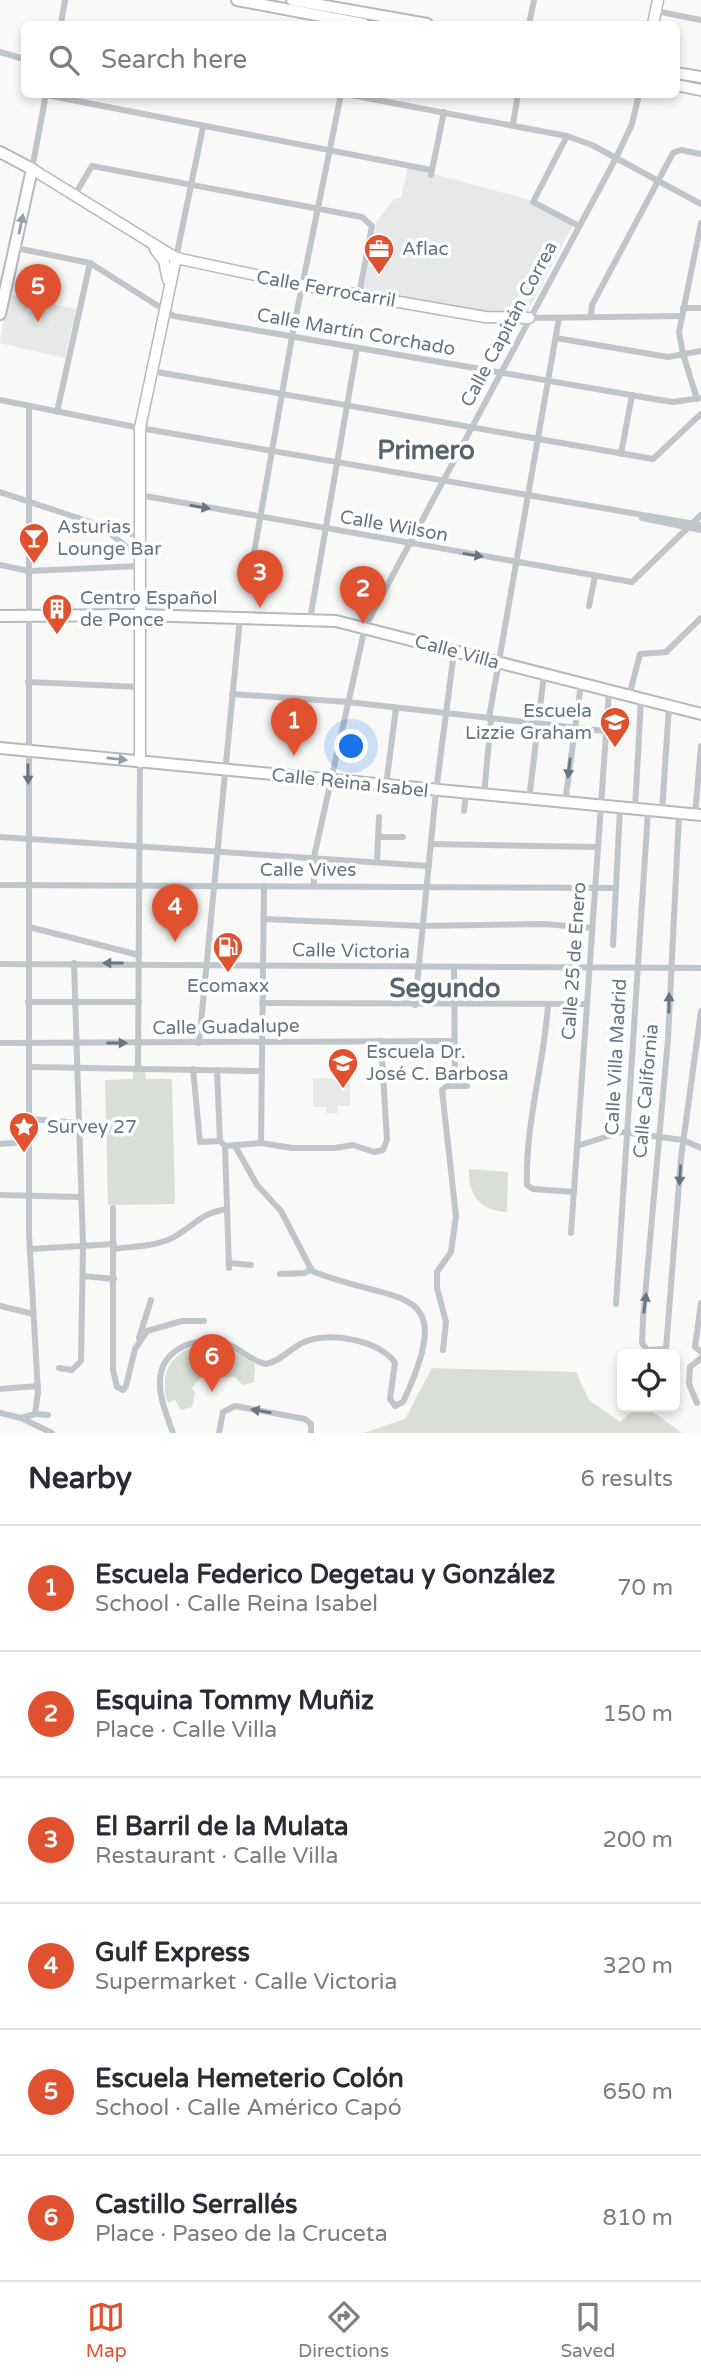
<!DOCTYPE html>
<html lang="en">
<head>
<meta charset="utf-8">
<style>
	body { margin:0; font-family:"Varela Round",sans-serif; background:#f7f7f7; color:#2b2b33 }
	.controls { position:absolute; right:21px; bottom:21px; display:grid; overflow:hidden; border-radius:10px; box-shadow:0 4px 10px #0003 }
	.controls button { width:63px; height:63px; display:grid; place-items:center; padding:0; border:0; border-bottom:2px solid #e1e1e2; background:#fff; color:#2b2b33; font:35px sans-serif }
	.you { position:absolute; left:352px; top:747px; width:24px; height:24px; margin:-18px; border:5px solid #fff; border-radius:50%; background:#1a73e8; box-shadow:0 0 0 10px #1a73e833 }
	.badge { display:grid; place-items:center; width:46px; height:46px; border-radius:50%; background:#e0512f; color:#fff; font-size:23px; font-weight:700 }
	.pin { position:absolute; translate:-50% -58px; filter:drop-shadow(0 2px 4px #0008) }
	.pin::after { content:''; position:absolute; top:37px; width:24px; height:21px; background:inherit; clip-path:polygon(0 0,100% 0,50% 100%) }
	.list { margin:0; padding:0; list-style:none }
	h2 { display:flex; justify-content:space-between; align-items:center; height:91px; margin:0; padding:0 28px; font-size:30px }
	h2 small { font-size:23px; font-weight:400; color:#7c7c81 }
	.list li { display:grid; grid-template-columns:46px 1fr auto; gap:21px; align-items:center; box-sizing:border-box; height:126px; padding:0 28px; border-top:2px solid #e1e1e2 }
	.list b { display:block; font-size:26px; white-space:nowrap }
	.list p { margin:0; font-size:23px; white-space:nowrap; color:#7c7c81 }
	.list em { font-size:23px; font-style:normal; color:#7c7c81 }
	.icon { flex:none; width:38px; height:38px; fill:none; stroke:currentColor; stroke-width:2; stroke-linecap:round; stroke-linejoin:round }
	.map { position:relative; flex:none; width:701px; height:1433px; overflow:hidden }
	.search { position:absolute; background:#fff; box-shadow:0 4px 10px #0003; left:21px; right:21px; top:21px; height:77px; display:flex; align-items:center; gap:18px; box-sizing:border-box; padding:0 24px; border-radius:10px; color:#7c7c81; font-size:26px }
	.sheet { height:847px; background:#fff }
	nav { display:flex; justify-content:space-around; align-items:center; box-sizing:border-box; height:98px; border-top:2px solid #e1e1e2; background:#fff; font-size:19px; color:#7c7c81 }
	nav a { display:grid; justify-items:center; gap:4px }
	nav .on { color:#e0512f }
	.map>svg:first-child { display:block }
</style>
</head>
<body>
<div class="map">
<svg width="701" height="1433" viewBox="0 0 701 1433">
	<rect width="100%" height="100%" fill="#f9f9f7"/>
	<!-- built -->
	<g fill="#e7e8e8">
		<polygon points="408,167 527,199 573,225 527,313 490,313 363,292 377,220 395,198 401,198"/>
		<polygon points="8,294 76,309 65,358 0,343"/>
		<polygon points="313,1078 350,1078 350,1106 338,1106 337,1113 327,1113 326,1107 313,1107"/>
	</g>
	<!-- green -->
	<g fill="#d9ded6">
		<polygon points="133,1070 145,1070 146,1079 172,1079 175,1204 108,1205 105,1080 133,1079"/>
		<path d="M469 1169 508 1172 507 1212C481 1211 468 1196 469 1169Z"/>
		<path d="M198 1345 228 1348 255 1364 254 1382 243 1385 234 1377 226 1378 221 1373 216 1377 212 1371 203 1375 192 1388 195 1393 192 1407 181 1410 175 1400 168 1403C159 1374 169 1355 198 1345Z"/>
		<polygon points="432,1368 576,1372 589,1400 620,1422 637,1407 646,1407 682,1433 364,1433 405,1419"/>
	</g>
	<g fill="none" stroke-linecap="round" stroke-linejoin="round">
		<!-- secondary casing -->
		<g stroke="#b3b9bd" stroke-width="13">
			<g id="secondary">
				<polyline points="653,24 658,0"/>
				<polyline points="32,169 176,258 302,285 485,317 529,318"/>
				<polyline points="155,249 164,261 168,280"/>
				<polyline points="140,762 140,428 176,258"/>
			</g>
		</g>
		<!-- primary casing -->
		<g stroke="#b4b9bd" stroke-width="14">
			<g id="primary">
				<polyline points="237,0 364,24"/>
				<polyline points="292,0 427,24"/>
				<polyline points="676,73 701,77"/>
				<polyline points="676,85 701,90"/>
				<polyline points="0,152 32,169 0,314"/>
				<polyline points="0,616 140,615 336,621 701,714"/>
				<polyline points="0,748 701,815"/>
			</g>
		</g>
		<!-- street -->
		<g stroke="#c0c5c9" stroke-width="6">
			<polyline points="656,11 701,20"/>
			<polyline points="61,24 65,0"/>
			<polyline points="529,24 534,0"/>
			<polyline points="0,52 24,59"/>
			<polyline points="345,94 567,136 592,145 701,204"/>
			<polyline points="46,95 431,170"/>
			<polyline points="513,124 518,94"/>
			<polyline points="567,136 533,202 577,225"/>
			<polyline points="32,169 46,94"/>
			<polyline points="431,175 444,112"/>
			<polyline points="74,196 92,166 362,217 372,226 359,295"/>
			<polyline points="16,248 90,263 174,316 654,399 673,402 701,398"/>
			<polyline points="176,258 203,127"/>
			<polyline points="683,308 701,308"/>
			<polyline points="591,316 592,305 673,153 681,150 701,154"/>
			<polyline points="529,318 681,316"/>
			<polyline points="292,336 341,94"/>
			<polyline points="556,338 668,357 701,351"/>
			<polyline points="151,371 653,459 701,414"/>
			<polyline points="697,399 683,354 679,332 701,223"/>
			<polyline points="0,400 140,428 701,525"/>
			<polyline points="57,412 90,263"/>
			<polyline points="621,454 632,395"/>
			<polyline points="0,492 99,525 140,557"/>
			<polyline points="139,495 632,582 701,515"/>
			<polyline points="642,518 701,530"/>
			<polyline points="105,526 140,536"/>
			<polyline points="254,553 292,337"/>
			<polyline points="0,565 29,571 140,566"/>
			<polyline points="589,606 595,576"/>
			<polyline points="310,619 357,348"/>
			<polyline points="28,682 140,687"/>
			<polyline points="232,694 348,702 605,731"/>
			<polyline points="629,696 640,654 666,652 701,618"/>
			<polyline points="489,718 559,318"/>
			<polyline points="386,786 396,708"/>
			<polyline points="484,795 491,719"/>
			<polyline points="529,800 544,674"/>
			<polyline points="565,803 581,684"/>
			<polyline points="635,810 641,699"/>
			<polyline points="464,811 466,794"/>
			<polyline points="662,812 669,706"/>
			<polyline points="679,814 668,1039 643,1319 642,1343 647,1350 666,1349 681,1158 701,1011"/>
			<polyline points="695,815 701,746"/>
			<polyline points="0,837 429,866"/>
			<polyline points="379,837 403,837"/>
			<polyline points="432,844 597,847"/>
			<polyline points="377,862 379,817"/>
			<polyline points="0,885 615,888"/>
			<polyline points="314,886 314,857 365,627 616,158 632,124 639,94"/>
			<polyline points="264,919 422,926 545,924 591,928"/>
			<polyline points="29,927 139,955"/>
			<polyline points="613,945 620,809"/>
			<polyline points="0,964 701,968"/>
			<polyline points="454,967 455,1086"/>
			<polyline points="28,1002 139,1002"/>
			<polyline points="262,1003 586,1004"/>
			<polyline points="415,1005 436,791 454,652"/>
			<path d="M548 1005C544 1065 525 1124 527 1185L533 1189 574 1192"/>
			<polyline points="0,1043 452,1041"/>
			<polyline points="199,1043 240,618"/>
			<polyline points="30,1067 261,1071"/>
			<polyline points="138,1067 140,762"/>
			<polyline points="193,1069 200,1142 220,1141"/>
			<polyline points="217,1070 220,1141 225,1146 229,1268"/>
			<polyline points="30,1119 80,1123"/>
			<polyline points="261,1143 264,886"/>
			<polyline points="0,1144 29,1142"/>
			<polyline points="225,1146 261,1143 292,1148 335,1148 353,1145 374,1152 383,1150 387,1140 381,1041"/>
			<polyline points="577,1146 621,1132 683,1140 701,1148"/>
			<polyline points="0,1195 81,1197"/>
			<polyline points="113,1208 113,1370 117,1387 123,1390 126,1386 135,1349 147,1331 182,1321 204,1321"/>
			<polyline points="571,1233 609,691"/>
			<polyline points="31,1249 114,1244"/>
			<path d="M114 1249C133 1246 156 1247 174 1237 196 1225 198 1214 227 1209"/>
			<polyline points="230,1263 251,1265"/>
			<polyline points="280,1274 305,1273 311,1269"/>
			<polyline points="83,1276 114,1279"/>
			<polyline points="701,1303 695,1347 701,1352"/>
			<polyline points="616,1304 648,811"/>
			<polyline points="0,1306 33,1314"/>
			<polyline points="139,1338 151,1300"/>
			<polyline points="443,1350 446,1322 437,1288 437,1272 451,1252 456,1216 442,1090 447,1086 467,1086"/>
			<polyline points="59,1368 72,1370 81,1361 83,1246 74,963"/>
			<polyline points="0,1389 38,1386"/>
			<polyline points="697,1403 689,1384 690,1367 701,1358"/>
			<polyline points="0,1413 21,1418 52,1433"/>
			<polyline points="35,1414 48,1415"/>
			<polyline points="21,1418 35,1414 38,1392 29,1234 29,406"/>
			<path d="M173 1433C168 1418 160 1401 160 1385 158 1351 193 1336 222 1342 238 1346 250 1361 266 1364 282 1361 290 1348 304 1342 328 1331 380 1340 395 1363L390 1399 395 1406 403 1402C460 1279 397 1306 312 1271L281 1211 257 1185 235 1146"/>
			<polyline points="219,1433 223,1412 235,1406 305,1419 311,1424 311,1433"/>
		</g>
		<!-- secondary -->
		<use href="#secondary" stroke="#fff" stroke-width="10"/>
		<!-- primary -->
		<use href="#primary" stroke="#fff" stroke-width="10"/>
	</g>
	<!-- one-way arrows -->
	<defs><path id="oneway-solid" d="M-6-.8H1V-3.2L6.5 0L1 3.2V.8H-6Z" transform="scale(1.75)"/></defs>
	<g fill="#939fa7">
		<use href="#oneway-solid" transform="translate(21 224) rotate(-78)"/>
		<use href="#oneway-solid" transform="translate(117 759) rotate(6)"/>
	</g>
	<g fill="#657681">
		<use href="#oneway-solid" transform="translate(200 507) rotate(10)"/>
		<use href="#oneway-solid" transform="translate(473 555) rotate(9)"/>
		<use href="#oneway-solid" transform="translate(569 768) rotate(97)"/>
		<use href="#oneway-solid" transform="translate(28 774) rotate(89)"/>
		<use href="#oneway-solid" transform="translate(113 963) rotate(180)"/>
		<use href="#oneway-solid" transform="translate(669 1003) rotate(-89)"/>
		<use href="#oneway-solid" transform="translate(117 1043)"/>
		<use href="#oneway-solid" transform="translate(680 1175) rotate(93)"/>
		<use href="#oneway-solid" transform="translate(645 1303) rotate(-83)"/>
		<use href="#oneway-solid" transform="translate(261 1411) rotate(-170)"/>
	</g>
	<!-- icons -->
	<defs>
		<g id="office-pin" transform="scale(1.575)"><path d="M0 17L-7.5 6A9.5 9.5 0 1 1 7.5 6Z" fill="#e0512f" stroke="#fff"/><path d="M-6-3h4V-5.5h4V-3h4V5H-6ZM-1-4.5V-3h2v-1.5ZM-6 0V1H6V0Z" fill="#fff"/></g>
		<g id="bar-pin" transform="scale(1.575)"><path d="M0 17L-7.5 6A9.5 9.5 0 1 1 7.5 6Z" fill="#e0512f" stroke="#fff"/><path d="M-6-5H6L.8 .8V4.5H3.5V6h-7V4.5H-.8V.8Z" fill="#fff"/></g>
		<g id="building-pin" transform="scale(1.575)"><path d="M0 17L-7.5 6A9.5 9.5 0 1 1 7.5 6Z" fill="#e0512f" stroke="#fff"/><path d="M-4-6H4V6H1V3H-1V6H-4ZM-2.5-4.3h1.7v1.8h-1.7ZM.8-4.3h1.7v1.8H.8ZM-2.5-1h1.7V.8h-1.7ZM.8-1h1.7V.8H.8Z" fill="#fff"/></g>
		<g id="school-pin" transform="scale(1.575)"><path d="M0 17L-7.5 6A9.5 9.5 0 1 1 7.5 6Z" fill="#e0512f" stroke="#fff"/><path d="M0-5L7-2L0 1L-7-2ZM-4 1L0 2.5L4 1V4Q0 6-4 4Z" fill="#fff"/></g>
		<g id="fuel-pin" transform="scale(1.575)"><path d="M0 17L-7.5 6A9.5 9.5 0 1 1 7.5 6Z" fill="#e0512f" stroke="#fff"/><path d="M-5.5-6h7V0h2V4h1.3V-2.5L3-4.5l.8-.8L6-3V5H2.5V1h-1V6h-7ZM-4.2-4.7v3.2H.2V-4.7Z" fill="#fff"/></g>
		<g id="sight-pin" transform="scale(1.575)"><path d="M0 17L-7.5 6A9.5 9.5 0 1 1 7.5 6Z" fill="#e0512f" stroke="#fff"/><path d="M0-6L1.8-2.2L6-1.7L2.9 1.2L3.7 5.4L0 3.3L-3.7 5.4L-2.9 1.2L-6-1.7L-1.8-2.2Z" fill="#fff"/></g>
	</defs>
	<g fill-rule="evenodd">
		<use href="#office-pin" x="379" y="249"/>
		<use href="#bar-pin" x="34" y="538"/>
		<use href="#building-pin" x="57" y="609"/>
		<use href="#school-pin" x="615" y="722"/>
		<use href="#fuel-pin" x="228" y="947"/>
		<use href="#school-pin" x="343" y="1063"/>
		<use href="#sight-pin" x="24" y="1127"/>
	</g>
	<g text-anchor="middle" dominant-baseline="central" stroke-width="7" stroke-linejoin="round" paint-order="stroke">
		<!-- poi labels -->
		<g font-size="19" fill="#657681" stroke="#fff" text-anchor="start">
			<text x="402" y="249">Aflac</text>
			<text x="57" y="527">Asturias<tspan x="57" dy="22">Lounge Bar</tspan></text>
			<text x="80" y="598">Centro Español<tspan x="80" dy="22">de Ponce</tspan></text>
			<text x="592" y="711" text-anchor="end">Escuela<tspan x="592" dy="22">Lizzie Graham</tspan></text>
			<text x="228" y="986" text-anchor="middle">Ecomaxx</text>
			<text x="366" y="1052">Escuela Dr.<tspan x="366" dy="22">José C. Barbosa</tspan></text>
			<text x="47" y="1127">Survey 27</text>
		</g>
		<!-- street labels -->
		<g font-size="19" fill="#657681" stroke="#fff">
			<text transform="translate(326 289) rotate(10)">Calle Ferrocarril</text>
			<text transform="translate(509 324) rotate(-62)">Calle Capitán Correa</text>
			<text transform="translate(356 332) rotate(10)">Calle Martín Corchado</text>
			<text transform="translate(394 526) rotate(10)">Calle Wilson</text>
			<text transform="translate(457 652) rotate(15)">Calle Villa</text>
			<text transform="translate(350 783) rotate(6)">Calle Reina Isabel</text>
			<text x="308" y="870">Calle Vives</text>
			<text transform="translate(351 951) rotate(1)">Calle Victoria</text>
			<text transform="translate(574 961) rotate(-86)">Calle 25 de Enero</text>
			<text transform="translate(226 1027) rotate(-1)">Calle Guadalupe</text>
			<text transform="translate(616 1057) rotate(-87)">Calle Villa Madrid</text>
			<text transform="translate(646 1091) rotate(-85)">Calle California</text>
		</g>
		<!-- district labels -->
		<g font-size="26" font-weight="bold" fill="#56646c" stroke="#fff">
			<text x="426" y="450">Primero</text>
			<text x="445" y="988">Segundo</text>
		</g>
	</g>
</svg>
<div class="controls">
<button><svg class="icon" aria-label="locate" viewBox="0 0 24 24"><circle cx="12" cy="12" r="6"/><path d="M12 2v4M12 18v4M2 12h4M18 12h4"/></svg></button>
</div>
<div class="you"></div>
<div class="pin badge" style="left:294px;top:756px">1</div>
<div class="pin badge" style="left:363px;top:624px">2</div>
<div class="pin badge" style="left:260px;top:608px">3</div>
<div class="pin badge" style="left:175px;top:942px">4</div>
<div class="pin badge" style="left:38px;top:322px">5</div>
<div class="pin badge" style="left:212px;top:1392px">6</div>
<div class="search"><svg class="icon" aria-label="search" viewBox="0 0 24 24"><circle cx="10" cy="10" r="6"/><path d="M15 15l6 6"/></svg>Search here</div>
</div>
<section class="sheet">
<h2>Nearby<small>6 results</small></h2>
<ul class="list">
<li><span class="badge">1</span><div><b>Escuela Federico Degetau y González</b><p>School · Calle Reina Isabel</p></div><em>70 m</em></li>
<li><span class="badge">2</span><div><b>Esquina Tommy Muñiz</b><p>Place · Calle Villa</p></div><em>150 m</em></li>
<li><span class="badge">3</span><div><b>El Barril de la Mulata</b><p>Restaurant · Calle Villa</p></div><em>200 m</em></li>
<li><span class="badge">4</span><div><b>Gulf Express</b><p>Supermarket · Calle Victoria</p></div><em>320 m</em></li>
<li><span class="badge">5</span><div><b>Escuela Hemeterio Colón</b><p>School · Calle Américo Capó</p></div><em>650 m</em></li>
<li><span class="badge">6</span><div><b>Castillo Serrallés</b><p>Place · Paseo de la Cruceta</p></div><em>810 m</em></li>
</ul>
</section>
<nav>
<a class="on"><svg class="icon" aria-label="map" viewBox="0 0 24 24"><path d="M3 6l6-2 6 2 6-2v14l-6 2-6-2-6 2zM9 4v14M15 6v14"/></svg>Map</a>
<a><svg class="icon" aria-label="directions" viewBox="0 0 24 24"><path d="M12 3l9 9-9 9-9-9zM9 14v-3h6M13 9l2 2-2 2"/></svg>Directions</a>
<a><svg class="icon" aria-label="saved" viewBox="0 0 24 24"><path d="M7 4h10v16l-5-4-5 4z"/></svg>Saved</a>
</nav>
</body>
</html>
